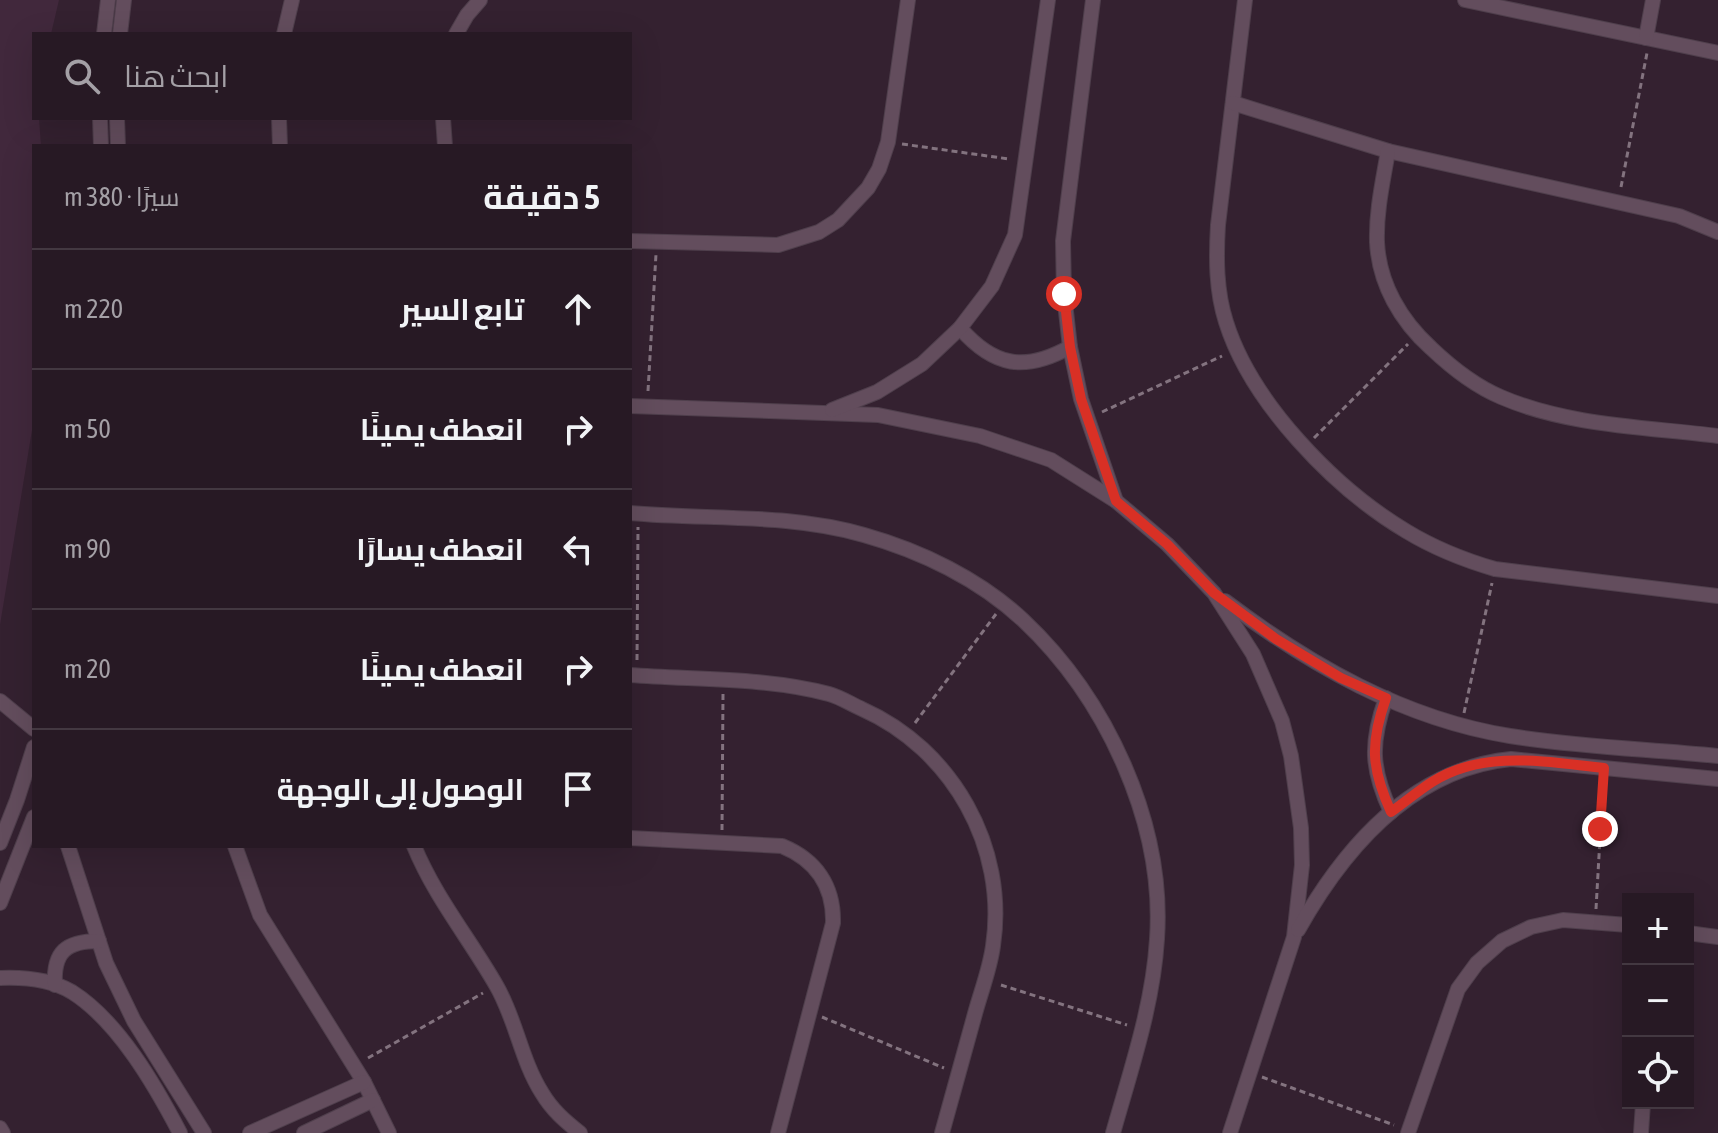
<!DOCTYPE html>
<html lang="ar">
<head>
<meta charset="utf-8">
<style>
	body { margin:0; font-family:"Asap Condensed",Cairo,sans-serif; background:#2f222c; color:#f1f3f6; direction:rtl }
	.controls { position:absolute; right:24px; bottom:24px; display:grid; overflow:hidden; border-radius:0px; box-shadow:0 8px 32px #0002 }
	.controls button { width:72px; height:72px; display:grid; place-items:center; padding:0; border:0; border-bottom:2px solid #433841; background:#271924; color:#f1f3f6; font:40px sans-serif }
	.stop { position:absolute; width:24px; height:24px; margin:-18px; border:6px solid #d93025; border-radius:50%; background:#fff }
	.stop.end { background:#d93025; border-color:#fff; box-shadow:0 2px 8px #0008 }
	.list { margin:0; padding:0; list-style:none }
	h2 { display:flex; justify-content:space-between; align-items:center; height:104px; margin:0; padding:0 32px; font-size:34px }
	h2 small { font-size:26px; font-weight:400; color:#a4a0a6 }
	.list li { display:grid; grid-template-columns:52px 1fr auto; gap:24px; align-items:center; box-sizing:border-box; height:120px; padding:0 32px; border-top:2px solid #433841 }
	.list b { display:block; font-size:30px; white-space:nowrap }
	.list em { font-size:26px; font-style:normal; color:#a4a0a6 }
	.icon { flex:none; width:44px; height:44px; fill:none; stroke:currentColor; stroke-width:2; stroke-linecap:round; stroke-linejoin:round }
	.map { position:relative; flex:none; width:1718px; height:1133px; overflow:hidden; direction:ltr }
	.search { position:absolute; background:#271924; box-shadow:0 8px 32px #0002; left:32px; top:32px; width:600px; height:88px; display:flex; align-items:center; gap:20px; box-sizing:border-box; padding:0 28px; border-radius:0px; color:#a4a0a6; font-size:30px }
	.panel { position:absolute; background:#271924; box-shadow:0 8px 32px #0002; left:32px; top:144px; width:600px; height:704px; border-radius:0px; direction:rtl }
	.map>svg:first-child { display:block }
</style>
</head>
<body>
<div class="map">
<svg width="1718" height="1133" viewBox="0 0 1718 1133">
	<rect width="100%" height="100%" fill="#342130"/>
	<!-- built -->
	<polygon fill="#41283c" points="0,0 59,0 51,34 34,34 34,118 39,118 41,146 34,146 34,418 0,625"/>
	<g fill="none" stroke-linecap="round" stroke-linejoin="round">
		<!-- minor casing -->
		<g stroke="#4f3f4c" stroke-width="16">
			<g id="minor">
				<polyline points="1093,0 1063,241 1064,294 1070,347 1081,399 1116,501"/>
				<path d="M1245 0 1218 225C1216 258 1216 291 1226 322 1251 402 1334 488 1406 531 1434 548 1464 560 1495 569L1718 596"/>
				<polyline points="1465,0 1718,53"/>
				<polyline points="104,34 108,0"/>
				<polyline points="120,34 124,0"/>
				<polyline points="284,34 292,0"/>
				<polyline points="456,34 467,15 480,0"/>
				<polyline points="1646,38 1653,0"/>
				<polyline points="1233,103 1388,151 1679,216 1718,232"/>
				<polyline points="100,118 101,146"/>
				<polyline points="117,118 118,146"/>
				<polyline points="279,118 280,146"/>
				<polyline points="443,118 445,146"/>
				<path d="M1388 151C1383 181 1376 211 1377 242 1379 284 1401 321 1431 348 1452 368 1475 386 1501 397 1568 426 1647 427 1718 436"/>
				<polyline points="630,241 778,245 819,232 838,220 868,188 879,169 888,142 908,0"/>
				<path d="M960 328C994 367 1025 372 1070 347"/>
				<polyline points="630,406 878,415 980,436 1051,460 1116,501 1167,544 1214,593 1253,654 1282,721 1291,756 1301,828 1302,865 1294,937 1230,1133"/>
				<polyline points="832,410 877,392 922,364 960,328 992,286 1015,235 1048,0"/>
				<path d="M630 513C707 520 789 513 864 535 921 551 979 579 1023 620 1106 698 1165 823 1157 939 1153 1005 1131 1069 1113 1133"/>
				<path d="M1225 601C1310 665 1404 719 1510 736 1579 747 1649 749 1718 756"/>
				<path d="M630 675C695 680 765 677 829 694 840 697 851 704 862 709 952 749 1008 847 993 946 990 968 982 989 976 1010 965 1051 953 1092 942 1133"/>
				<path d="M1386 698C1370 743 1371 769 1391 812"/>
				<polyline points="0,701 34,729"/>
				<path d="M630 838 782 846C816 860 834 886 833 923L778 1133"/>
				<polyline points="0,843 17,800 34,747"/>
				<polyline points="68,846 106,963 134,1021 204,1133"/>
				<polyline points="235,846 260,915 364,1082 389,1133"/>
				<path d="M414 846C435 897 469 938 496 985 516 1019 521 1060 542 1093 552 1110 565 1121 580 1133"/>
				<polyline points="0,903 34,817"/>
				<path d="M1298 930C1344 848 1411 769 1511 759L1718 779"/>
				<polyline points="1688,933 1718,937"/>
				<path d="M0 978C24 977 50 979 72 992 118 1021 155 1085 180 1133"/>
				<path d="M55 985C53 952 66 941 99 941"/>
				<polyline points="0,1128 3,1133"/>
				<polyline points="250,1133 364,1082"/>
				<polyline points="304,1133 373,1100"/>
				<polyline points="1408,1133 1458,989 1477,963 1502,941 1531,927 1563,920 1628,925"/>
				<polyline points="1641,1133 1643,1103"/>
			</g>
		</g>
		<!-- path -->
		<g stroke="#83737f" stroke-width="3" stroke-dasharray="6 4" stroke-linecap="butt">
			<polyline points="902,144 1009,159"/>
			<polyline points="1621,187 1647,53"/>
			<polyline points="648,391 656,254"/>
			<polyline points="1102,412 1222,356"/>
			<polyline points="1314,438 1408,344"/>
			<polyline points="637,660 638,527"/>
			<polyline points="1464,713 1492,583"/>
			<polyline points="915,723 996,614"/>
			<polyline points="722,830 723,694"/>
			<polyline points="1596,909 1603,785"/>
			<polyline points="1001,985 1127,1025"/>
			<polyline points="822,1017 944,1068"/>
			<polyline points="368,1058 483,993"/>
			<polyline points="1262,1077 1394,1125"/>
		</g>
		<!-- minor -->
		<use href="#minor" stroke="#634d5d" stroke-width="14"/>
	</g>
	<g fill="none" stroke-linecap="round" stroke-linejoin="round">
		<!-- route -->
		<path stroke="#d93025" stroke-width="10" d="M1064 294 1070 347 1081 399 1116 501 1167 544 1214 593 1276 639 1341 678 1386 698C1370 743 1371 768 1391 812 1405 802 1418 791 1432 782 1484 749 1546 762 1604 768L1600 829"/>
	</g>
</svg>
<div class="controls">
<button>+</button>
<button>−</button>
<button><svg class="icon" aria-label="locate" viewBox="0 0 24 24"><circle cx="12" cy="12" r="6"/><path d="M12 2v4M12 18v4M2 12h4M18 12h4"/></svg></button>
</div>
<div class="stop" style="left:1064px;top:294px"></div>
<div class="stop end" style="left:1600px;top:829px"></div>
<div class="search"><svg class="icon" aria-label="search" viewBox="0 0 24 24"><circle cx="10" cy="10" r="6"/><path d="M15 15l6 6"/></svg>ابحث هنا</div>
<section class="panel">
<h2>5 دقيقة<small>سيرًا · 380 m</small></h2>
<ul class="list">
<li><svg class="icon" aria-label="ahead" viewBox="0 0 24 24"><path d="M12 20V5M6 11l6-6 6 6"/></svg><div><b>تابع السير</b></div><em>220 m</em></li>
<li><svg class="icon" aria-label="right" viewBox="0 0 24 24"><path d="M7 20v-9h11M14 6l5 5-5 5"/></svg><div><b>انعطف يمينًا</b></div><em>50 m</em></li>
<li><svg class="icon" aria-label="left" viewBox="0 0 24 24"><path d="M17 20v-9H6M10 6l-5 5 5 5"/></svg><div><b>انعطف يسارًا</b></div><em>90 m</em></li>
<li><svg class="icon" aria-label="right" viewBox="0 0 24 24"><path d="M7 20v-9h11M14 6l5 5-5 5"/></svg><div><b>انعطف يمينًا</b></div><em>20 m</em></li>
<li><svg class="icon" aria-label="arrive" viewBox="0 0 24 24"><path d="M6 21V4h12l-3 4 3 4H6"/></svg><div><b>الوصول إلى الوجهة</b></div></li>
</ul>
</section>
</div>
</body>
</html>
